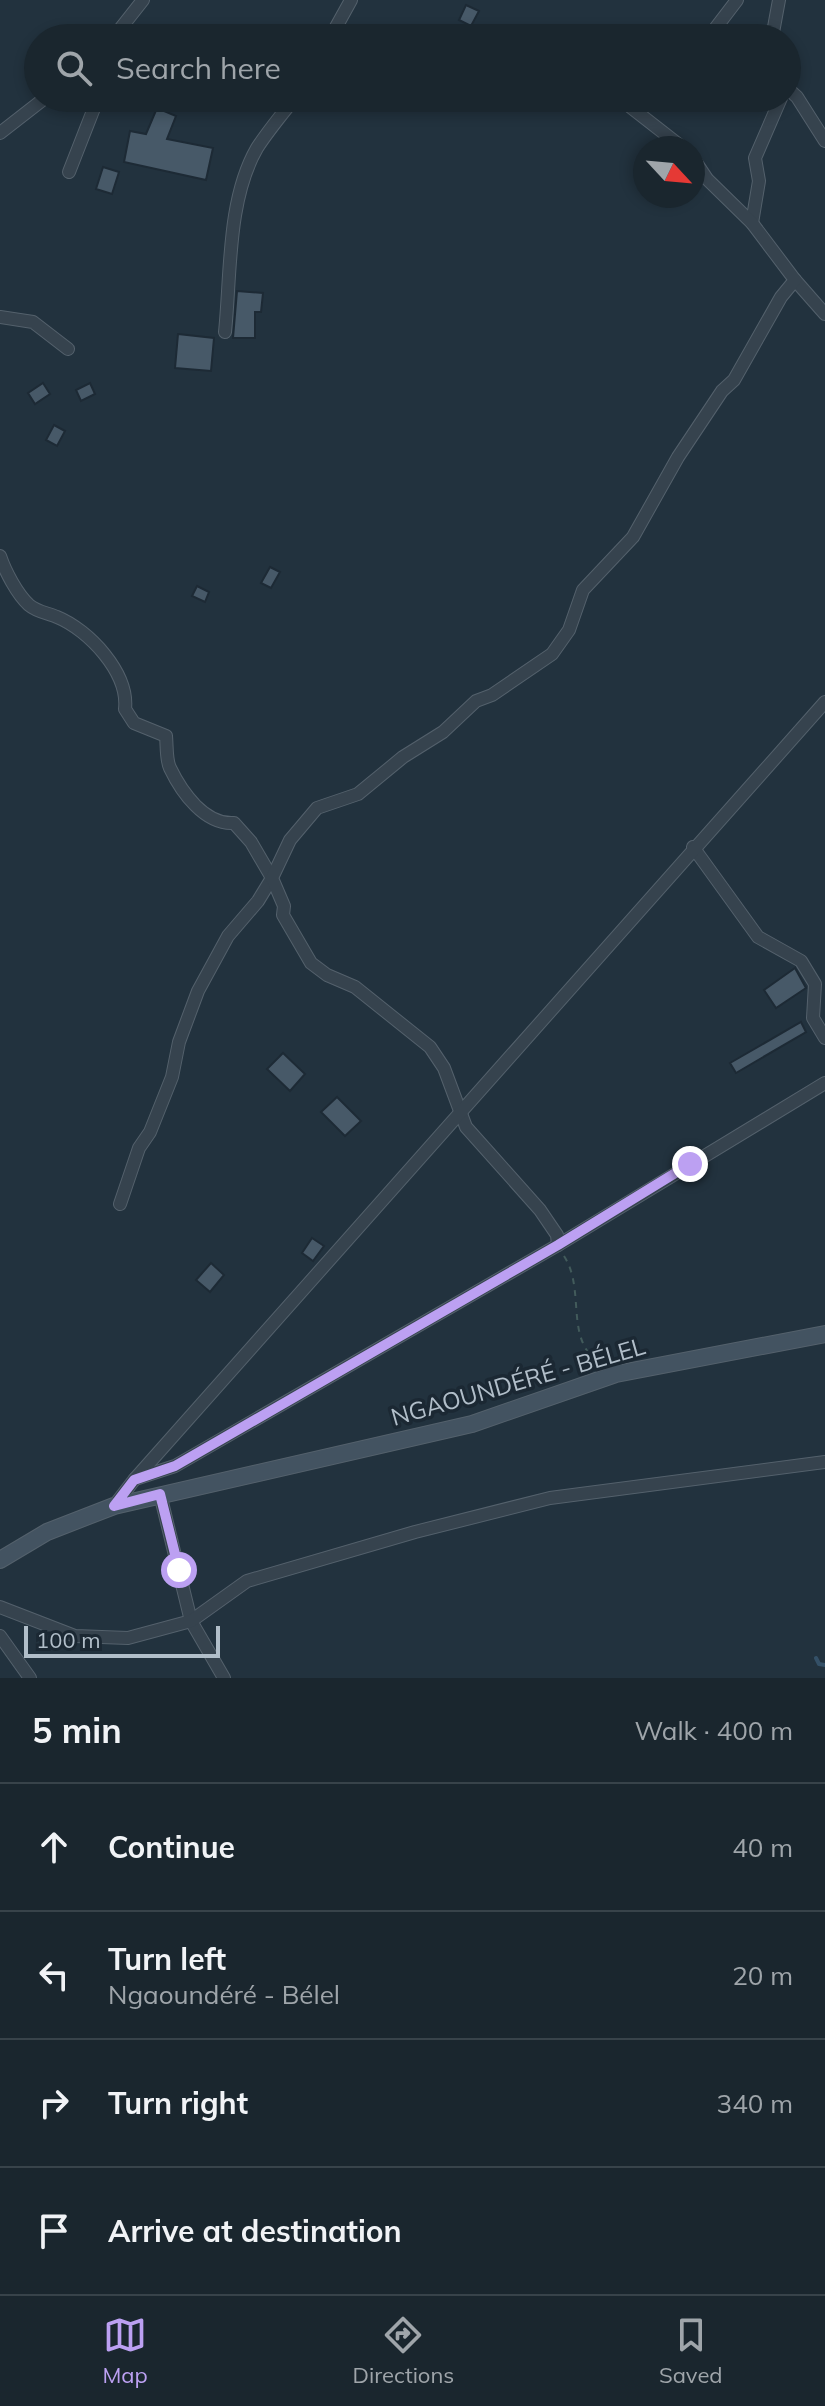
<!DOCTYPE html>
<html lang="en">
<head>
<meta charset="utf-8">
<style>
	body { margin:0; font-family:Mulish,sans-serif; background:#232e36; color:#f1f3f6 }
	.compass { position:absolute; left:633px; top:136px; width:72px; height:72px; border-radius:50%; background:#1a262e; box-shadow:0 4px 12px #0003; rotate:116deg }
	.scale { position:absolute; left:24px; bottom:20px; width:196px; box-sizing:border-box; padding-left:8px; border:4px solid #b1bec9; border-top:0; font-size:22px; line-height:28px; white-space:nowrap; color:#b1bec9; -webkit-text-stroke:6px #1b2833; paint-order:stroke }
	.stop { position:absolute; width:24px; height:24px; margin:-18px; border:6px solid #bca0f2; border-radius:50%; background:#fff }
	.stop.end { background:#bca0f2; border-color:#fff; box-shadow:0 2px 8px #0008 }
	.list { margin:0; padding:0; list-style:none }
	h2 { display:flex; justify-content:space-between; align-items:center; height:104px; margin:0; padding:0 32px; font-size:34px }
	h2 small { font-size:26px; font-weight:400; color:#9fa5aa }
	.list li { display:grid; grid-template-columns:52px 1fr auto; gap:24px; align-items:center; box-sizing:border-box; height:128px; padding:0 32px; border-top:2px solid #38434a }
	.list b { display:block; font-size:30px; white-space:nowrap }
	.list p { margin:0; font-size:26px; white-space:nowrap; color:#9fa5aa }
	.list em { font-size:26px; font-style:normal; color:#9fa5aa }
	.icon { flex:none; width:44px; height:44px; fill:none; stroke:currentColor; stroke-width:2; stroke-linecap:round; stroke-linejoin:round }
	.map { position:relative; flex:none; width:825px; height:1678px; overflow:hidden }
	.search { position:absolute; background:#1a262e; box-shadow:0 4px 12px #0003; left:24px; right:24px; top:24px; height:88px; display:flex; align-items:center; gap:20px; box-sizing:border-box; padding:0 28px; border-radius:44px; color:#9fa5aa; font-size:30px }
	.sheet { height:616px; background:#1a262e }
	nav { display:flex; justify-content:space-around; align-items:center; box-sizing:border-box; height:112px; border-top:2px solid #38434a; background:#1a262e; font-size:22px; color:#9fa5aa }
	nav a { display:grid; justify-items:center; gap:4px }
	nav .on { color:#bca0f2 }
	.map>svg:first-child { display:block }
</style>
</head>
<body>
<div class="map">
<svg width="825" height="1678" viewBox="0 0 825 1678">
	<rect width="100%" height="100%" fill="#22323e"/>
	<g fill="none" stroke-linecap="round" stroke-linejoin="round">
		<!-- stream -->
		<polyline stroke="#345067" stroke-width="4" points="816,1658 819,1664 825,1665"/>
	</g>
	<!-- building -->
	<g fill="#475968" stroke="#1d2a35" stroke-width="2">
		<polygon points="466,5 479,11 471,26 459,20"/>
		<polygon points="528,28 529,38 499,38 498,31"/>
		<polygon points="54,98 83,98 77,110 53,101"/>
		<polygon points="157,108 176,116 167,139 213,148 206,180 124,162 130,131 146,134"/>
		<polygon points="103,167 119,172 112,194 96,189"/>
		<polygon points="237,291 263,293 261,312 255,312 255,338 233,338"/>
		<polygon points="178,334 214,338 211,371 175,368"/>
		<polygon points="43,383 50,394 35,404 28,393"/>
		<polygon points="90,383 95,394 81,401 76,390"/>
		<polygon points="54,425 65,431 57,446 46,440"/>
		<polygon points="270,567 280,572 271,588 261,583"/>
		<polygon points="197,586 209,592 205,602 192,596"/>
		<polygon points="795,968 806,988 776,1008 764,990"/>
		<polygon points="801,1022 806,1032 736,1073 730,1063"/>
		<polygon points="283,1053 305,1074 290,1091 267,1069"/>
		<polygon points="337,1097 361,1121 345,1136 321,1112"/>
		<polygon points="312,1238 324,1246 313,1261 302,1253"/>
		<polygon points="211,1263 224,1275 210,1292 196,1280"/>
	</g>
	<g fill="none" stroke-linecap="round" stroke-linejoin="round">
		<!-- minor casing -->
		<g stroke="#54616c" stroke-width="14">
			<g id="minor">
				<polyline points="651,32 655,38"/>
				<polyline points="113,38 143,0"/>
				<polyline points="330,38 351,0"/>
				<polyline points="708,38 737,0"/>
				<polyline points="772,38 779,0"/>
				<polyline points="787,88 797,97 825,141"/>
				<polyline points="619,98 683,148"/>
				<polyline points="0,133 45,98"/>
				<polyline points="69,172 98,98"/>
				<polyline points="752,223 759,181 755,158 781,98"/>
				<polyline points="795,280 825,314"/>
				<polyline points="0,317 33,322 68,349"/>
				<path d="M225 332C231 274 227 200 257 148 268 131 282 114 295 98"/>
				<path d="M0 556C5 571 17 594 29 605 37 612 48 613 57 617 89 630 129 673 125 709L134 723 166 736C167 746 166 760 170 768 182 793 205 825 234 823L251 842 272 878 258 901 228 936 198 991 179 1042 172 1077 150 1132 139 1148 120 1204"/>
				<polyline points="693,847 758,937 801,961 815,984 813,1018 825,1038"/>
				<polyline points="558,1245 557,1235 540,1210 466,1127 444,1068 430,1047 355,987 327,975 311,963 283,915 284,906 272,878 290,840 317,808 358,794 403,757 443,732 476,701 492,695 552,654 569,630 583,590 633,537 678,457 722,391 734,380 781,297 795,280 752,223 707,179 693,158"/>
				<polyline points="135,1479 175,1466 558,1245 825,1083"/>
				<polyline points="160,1494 191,1621 224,1678"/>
				<polyline points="114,1506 134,1480 825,702"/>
				<polyline points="0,1607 75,1636 128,1638 191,1621 247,1581 415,1532 550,1498 825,1462"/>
				<polyline points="0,1636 30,1678"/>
			</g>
		</g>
		<!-- secondary casing -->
		<g stroke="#54616c" stroke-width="18">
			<polyline id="secondary" points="0,1560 47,1532 114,1506 472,1424 616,1374 825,1334"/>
		</g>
		<!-- path -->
		<path stroke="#425b5b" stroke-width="2" stroke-dasharray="6 6" stroke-linecap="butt" d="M564 1256C586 1290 564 1338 599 1363"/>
		<!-- minor -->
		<use href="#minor" stroke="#36434e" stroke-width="12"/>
		<!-- secondary -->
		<use href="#secondary" stroke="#435361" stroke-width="16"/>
	</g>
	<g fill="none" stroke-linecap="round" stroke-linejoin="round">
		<!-- route -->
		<polyline stroke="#bca0f2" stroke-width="10" points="179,1570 160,1494 114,1506 134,1480 175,1466 558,1245 690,1164"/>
	</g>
	<g text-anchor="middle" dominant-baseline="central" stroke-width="7" stroke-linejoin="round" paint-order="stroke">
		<!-- street labels -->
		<g font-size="24" fill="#b1bec9" stroke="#1b2833">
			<text transform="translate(518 1381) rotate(-16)">NGAOUNDÉRÉ - BÉLEL</text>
		</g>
	</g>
</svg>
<svg class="compass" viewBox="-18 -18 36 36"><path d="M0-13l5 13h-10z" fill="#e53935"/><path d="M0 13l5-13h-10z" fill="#9fa5aa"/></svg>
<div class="scale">100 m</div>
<div class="stop" style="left:179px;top:1570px"></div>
<div class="stop end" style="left:690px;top:1164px"></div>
<div class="search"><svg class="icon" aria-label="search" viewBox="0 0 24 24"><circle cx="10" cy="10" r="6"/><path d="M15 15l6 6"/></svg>Search here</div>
</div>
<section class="sheet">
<h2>5 min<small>Walk · 400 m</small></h2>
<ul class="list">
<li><svg class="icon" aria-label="ahead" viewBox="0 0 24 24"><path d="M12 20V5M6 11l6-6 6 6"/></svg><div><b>Continue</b></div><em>40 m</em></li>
<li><svg class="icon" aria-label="left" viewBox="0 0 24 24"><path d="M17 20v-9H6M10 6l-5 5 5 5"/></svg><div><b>Turn left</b><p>Ngaoundéré - Bélel</p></div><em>20 m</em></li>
<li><svg class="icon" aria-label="right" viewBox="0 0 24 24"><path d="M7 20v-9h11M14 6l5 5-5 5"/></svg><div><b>Turn right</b></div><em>340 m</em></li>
<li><svg class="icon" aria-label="arrive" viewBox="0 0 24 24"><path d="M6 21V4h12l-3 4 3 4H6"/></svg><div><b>Arrive at destination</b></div></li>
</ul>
</section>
<nav>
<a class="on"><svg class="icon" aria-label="map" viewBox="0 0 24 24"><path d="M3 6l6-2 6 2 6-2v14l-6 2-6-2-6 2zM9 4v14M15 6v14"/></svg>Map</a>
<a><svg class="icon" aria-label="directions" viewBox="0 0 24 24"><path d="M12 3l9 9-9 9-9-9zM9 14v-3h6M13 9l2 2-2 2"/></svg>Directions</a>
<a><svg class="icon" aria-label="saved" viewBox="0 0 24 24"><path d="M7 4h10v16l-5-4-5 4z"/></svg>Saved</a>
</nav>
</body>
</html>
